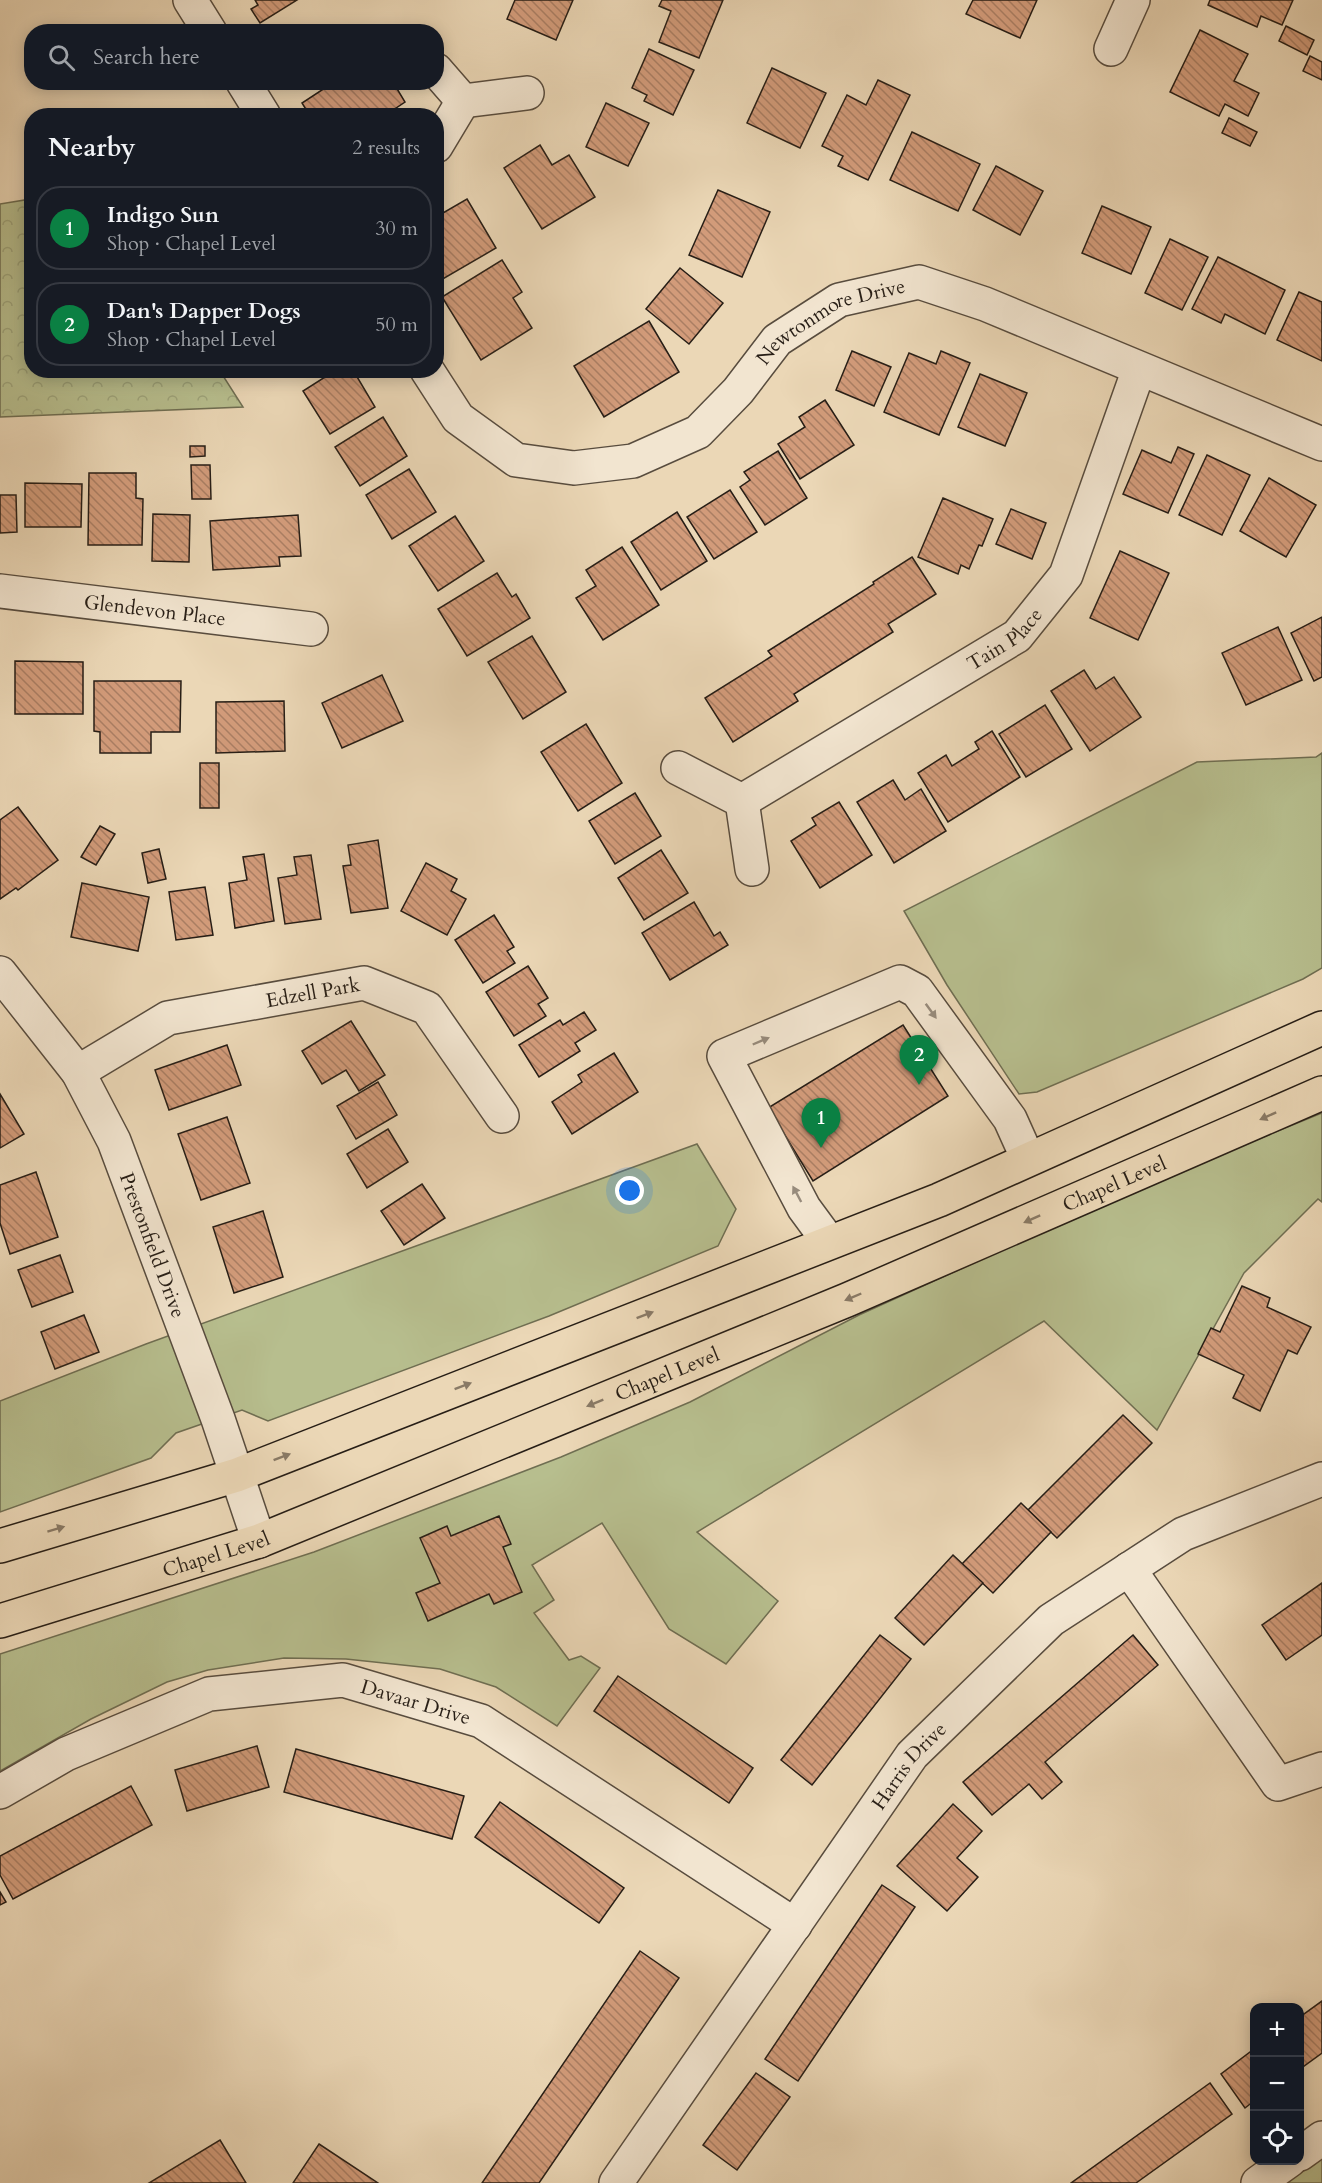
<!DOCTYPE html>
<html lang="en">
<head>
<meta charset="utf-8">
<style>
	body { margin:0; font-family:Cardo,serif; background:#20242c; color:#f1f3f6 }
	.controls { position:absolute; right:18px; bottom:18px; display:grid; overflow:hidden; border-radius:12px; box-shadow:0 3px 15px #0003 }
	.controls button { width:54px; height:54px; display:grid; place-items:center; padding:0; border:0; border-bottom:2px solid #363941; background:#171b24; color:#f1f3f6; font:30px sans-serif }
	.you { position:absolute; left:630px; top:1191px; width:21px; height:21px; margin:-15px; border:4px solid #fff; border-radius:50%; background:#1a73e8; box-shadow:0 0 0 9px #1a73e833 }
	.badge { display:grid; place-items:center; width:39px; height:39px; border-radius:50%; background:#0b8043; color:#fff; font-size:20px; font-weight:700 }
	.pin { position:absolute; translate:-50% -50px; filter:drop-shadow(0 2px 3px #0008) }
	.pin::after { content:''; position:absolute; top:32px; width:21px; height:18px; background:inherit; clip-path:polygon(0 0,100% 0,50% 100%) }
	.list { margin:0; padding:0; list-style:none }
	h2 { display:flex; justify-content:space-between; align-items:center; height:78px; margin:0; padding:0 24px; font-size:26px }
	h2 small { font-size:20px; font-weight:400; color:#9ea1a6 }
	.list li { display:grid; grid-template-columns:39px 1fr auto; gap:18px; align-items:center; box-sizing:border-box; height:84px; margin:0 12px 12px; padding:0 12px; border:2px solid #363941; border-radius:24px }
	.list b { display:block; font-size:22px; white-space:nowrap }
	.list p { margin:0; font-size:20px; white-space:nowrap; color:#9ea1a6 }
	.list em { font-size:20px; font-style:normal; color:#9ea1a6 }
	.icon { flex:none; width:33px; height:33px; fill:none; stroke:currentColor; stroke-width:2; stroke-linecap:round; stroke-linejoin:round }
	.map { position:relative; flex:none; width:1322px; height:2183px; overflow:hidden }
	.search { position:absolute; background:#171b24; box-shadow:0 3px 15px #0003; left:24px; top:24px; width:420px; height:66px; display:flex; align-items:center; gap:15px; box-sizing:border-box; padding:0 21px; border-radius:24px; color:#9ea1a6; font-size:22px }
	.panel { position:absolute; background:#171b24; box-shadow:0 3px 15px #0003; left:24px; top:108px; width:420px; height:270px; border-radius:24px }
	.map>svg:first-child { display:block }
</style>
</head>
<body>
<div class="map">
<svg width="1322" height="2183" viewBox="0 0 1322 2183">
	<defs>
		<pattern id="park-crowns" width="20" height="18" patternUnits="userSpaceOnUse" patternTransform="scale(1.5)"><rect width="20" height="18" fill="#b7be8e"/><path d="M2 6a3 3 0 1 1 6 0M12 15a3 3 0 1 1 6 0" fill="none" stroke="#9da37a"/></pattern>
		<pattern id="building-back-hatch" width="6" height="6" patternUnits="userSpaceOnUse" patternTransform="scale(1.5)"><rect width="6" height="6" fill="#d29b7a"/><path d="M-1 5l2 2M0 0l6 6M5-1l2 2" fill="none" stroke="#aa7e63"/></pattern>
	</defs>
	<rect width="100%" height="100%" fill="#ebd7b6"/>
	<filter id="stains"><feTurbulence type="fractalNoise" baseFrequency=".00333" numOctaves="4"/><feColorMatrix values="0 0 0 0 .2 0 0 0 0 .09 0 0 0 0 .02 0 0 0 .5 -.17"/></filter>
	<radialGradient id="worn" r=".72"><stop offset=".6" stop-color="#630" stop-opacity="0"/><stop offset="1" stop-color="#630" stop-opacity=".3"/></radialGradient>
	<!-- grass -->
	<g fill="#b7be8e" stroke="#6f6e52" stroke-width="1.5">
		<polygon points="1322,753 1322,968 1303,979 1037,1092 1019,1094 947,985 904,911 1197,762 1316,757"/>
		<polygon points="1322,1113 1322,1202 1318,1199 1244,1273 1157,1430 1044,1321 697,1532 778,1601 726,1664 669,1629 602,1523 532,1565 554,1600 534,1613 569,1660 581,1656 600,1668 557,1726 496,1687 440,1669 346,1659 284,1658 208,1670 167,1682 91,1719 0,1771 0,1654 314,1552 561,1457 690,1402 859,1315 1150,1183"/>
		<polygon points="697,1144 736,1209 718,1246 549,1316 268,1421 242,1410 176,1433 151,1458 0,1512 0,1401 146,1344"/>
		<polygon points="1322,2151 1322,2183 1278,2183"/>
	</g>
	<!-- park -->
	<polygon fill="url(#park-crowns)" stroke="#6f6e52" stroke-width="1.5" points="31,199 32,370 220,371 243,407 0,417 0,204"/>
	<!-- building -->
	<g fill="url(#building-back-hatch)" stroke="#271e16" stroke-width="1.5">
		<polygon points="255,0 297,0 260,23 251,9 258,5"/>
		<polygon points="515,0 573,0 556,40 507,19"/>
		<polygon points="662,0 723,0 699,58 659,42 671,11 659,6"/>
		<polygon points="973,0 1037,0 1020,38 966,14"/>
		<polygon points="1210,0 1293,0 1282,25 1261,16 1257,27 1208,5"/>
		<polygon points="1286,26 1314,40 1307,55 1279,41"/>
		<polygon points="1200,30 1248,54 1234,81 1259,93 1248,116 1225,104 1219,116 1170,92"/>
		<polygon points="649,49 694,70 673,115 644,101 647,95 632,88"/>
		<polygon points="1310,56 1322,62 1322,80 1303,71"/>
		<polygon points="772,68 826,93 800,148 747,123"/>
		<polygon points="878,80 910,95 868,180 838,166 843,156 822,146 847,95 866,105"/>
		<polygon points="334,82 393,82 405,102 384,116 310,116 302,103"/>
		<polygon points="606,103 649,123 628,166 586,147"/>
		<polygon points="1229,118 1257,132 1250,146 1222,133"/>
		<polygon points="912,132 980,164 958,211 890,180"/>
		<polygon points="540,145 552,165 569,155 595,197 542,229 504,168"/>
		<polygon points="996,166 1043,191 1020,235 973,210"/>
		<polygon points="718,190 770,212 742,277 689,255"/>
		<polygon points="467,199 496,248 441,280 436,272 436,217"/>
		<polygon points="1102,206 1151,227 1131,274 1082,253"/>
		<polygon points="1170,239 1208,257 1182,310 1145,293"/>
		<polygon points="1218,257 1285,290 1265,334 1225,314 1221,323 1192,309"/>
		<polygon points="502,260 522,292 513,298 532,328 481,360 442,297"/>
		<polygon points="680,268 723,303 689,344 646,309"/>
		<polygon points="1299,292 1322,302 1322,361 1277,340"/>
		<polygon points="649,321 679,372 604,417 574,366"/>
		<polygon points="852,351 891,367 874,406 836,390"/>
		<polygon points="941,351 970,363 939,435 884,412 909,353 936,364"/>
		<polygon points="336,370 353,370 375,407 330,434 303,391"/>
		<polygon points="980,374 1027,393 1005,446 958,427"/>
		<polygon points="825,400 854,445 800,479 778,444 805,427 799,417"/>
		<polygon points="383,417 407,456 360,486 335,447"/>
		<polygon points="190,446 205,446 205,456 190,457"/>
		<polygon points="1178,447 1194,454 1168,513 1123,494 1142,450 1171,463"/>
		<polygon points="778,451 807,498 765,525 740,487 750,480 744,472"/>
		<polygon points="1207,455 1250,475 1222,535 1179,515"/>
		<polygon points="191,465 210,465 211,499 192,499"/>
		<polygon points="409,469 436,512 392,539 366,495"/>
		<polygon points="89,473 136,473 136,498 143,499 142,545 88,545"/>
		<polygon points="1269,478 1316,505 1286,557 1240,531"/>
		<polygon points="25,483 82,484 81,527 25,527"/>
		<polygon points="730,490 757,532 714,559 687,517"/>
		<polygon points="0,495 16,495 17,532 0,533"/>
		<polygon points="943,498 993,519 982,546 979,545 969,569 961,565 958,574 918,557"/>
		<polygon points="1011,509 1046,523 1032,559 996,544"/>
		<polygon points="677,512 707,561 661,590 631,542"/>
		<polygon points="153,514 190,515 189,562 152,561"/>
		<polygon points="298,515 301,556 279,557 280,566 213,570 210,521"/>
		<polygon points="455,516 484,561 438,591 409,546"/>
		<polygon points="622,547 659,605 603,640 576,598 596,586 586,570"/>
		<polygon points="1120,551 1169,573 1138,640 1090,618"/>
		<polygon points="912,557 936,594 888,624 893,632 794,694 798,701 733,742 705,698 772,656 768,651 874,584 873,582"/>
		<polygon points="497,573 512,597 516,594 530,618 467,656 438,609"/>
		<polygon points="1322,617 1322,677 1314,681 1291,633"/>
		<polygon points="1278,627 1302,680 1246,705 1222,653"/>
		<polygon points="532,636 566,692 523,719 488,662"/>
		<polygon points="15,661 83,662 83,714 15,714"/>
		<polygon points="1084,670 1096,689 1114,677 1141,717 1090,751 1051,691"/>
		<polygon points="382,675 403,721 342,748 322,703"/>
		<polygon points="94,681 181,681 180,732 151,732 151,753 100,753 100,732 94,731"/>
		<polygon points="284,701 285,751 216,753 216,702"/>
		<polygon points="1045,705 1072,749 1026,777 999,734"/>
		<polygon points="586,724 622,783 578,811 541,752"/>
		<polygon points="992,731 1020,777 948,822 918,773 946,755 952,766 979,749 975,742"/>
		<rect x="200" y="763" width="19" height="45"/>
		<polygon points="893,780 905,800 921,789 946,831 894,863 857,802"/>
		<polygon points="635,793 661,836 615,864 589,821"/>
		<polygon points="839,802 872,855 820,888 791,841 816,825 812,818"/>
		<polygon points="18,807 58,860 18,890 16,888 0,899 0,820"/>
		<polygon points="100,826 115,834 96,865 81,857"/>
		<polygon points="378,840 388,908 351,913 343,866 351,865 348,845"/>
		<polygon points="159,849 166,879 148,883 142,853"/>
		<polygon points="661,850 688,893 644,920 618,878"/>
		<polygon points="264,854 274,921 235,928 229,883 247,880 243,857"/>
		<polygon points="311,855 321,919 285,924 278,878 297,875 294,857"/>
		<polygon points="426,863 457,879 451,891 466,899 447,935 401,911"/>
		<polygon points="82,883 149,897 138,951 71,937"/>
		<polygon points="205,887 213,935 176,940 169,892"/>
		<polygon points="694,902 714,936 720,932 728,945 670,980 642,933"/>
		<polygon points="494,915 514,947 507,951 515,963 483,983 455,940"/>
		<polygon points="528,966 548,998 538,1004 546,1016 514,1036 486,992"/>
		<polygon points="584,1012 596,1030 575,1043 580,1051 539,1077 519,1045 560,1020 563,1025"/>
		<polygon points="351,1021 385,1075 359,1091 346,1070 322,1084 302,1051"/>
		<polygon points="903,1025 948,1096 813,1181 768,1108"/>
		<polygon points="227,1045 241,1085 169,1110 155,1070"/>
		<polygon points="614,1053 638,1092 572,1134 552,1102 582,1082 578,1075"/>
		<polygon points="378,1082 397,1115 356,1139 337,1106"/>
		<polygon points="0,1094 24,1134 0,1148"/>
		<polygon points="227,1117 250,1183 201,1200 178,1134"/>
		<polygon points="388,1129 408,1162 367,1188 347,1154"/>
		<polygon points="36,1172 58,1237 10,1254 0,1223 0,1185"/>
		<polygon points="422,1184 445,1218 404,1245 381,1211"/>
		<polygon points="263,1211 283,1277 234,1293 213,1227"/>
		<polygon points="60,1255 73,1292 32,1307 18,1270"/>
		<polygon points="1242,1286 1270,1298 1267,1307 1311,1327 1297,1354 1288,1350 1260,1411 1233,1398 1244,1375 1198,1354 1211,1328 1220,1332"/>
		<polygon points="84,1315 99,1352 55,1369 41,1332"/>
		<polygon points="1123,1415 1152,1443 1057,1538 1028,1510"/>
		<polygon points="1021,1503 1051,1532 993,1593 962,1564"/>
		<polygon points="499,1516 511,1544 503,1547 522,1592 494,1604 489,1594 428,1621 416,1593 440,1583 420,1538 447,1526 451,1536"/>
		<polygon points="953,1555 983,1583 924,1645 895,1618"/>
		<polygon points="1322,1583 1322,1635 1286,1660 1262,1625"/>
		<polygon points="880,1635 911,1659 812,1785 781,1760"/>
		<polygon points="1133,1635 1158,1665 1045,1762 1062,1782 1042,1799 1029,1784 992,1815 963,1782"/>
		<polygon points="618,1676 753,1768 729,1803 594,1711"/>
		<polygon points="257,1746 269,1787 187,1811 175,1770"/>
		<polygon points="296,1749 464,1796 452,1839 284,1792"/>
		<polygon points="131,1786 152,1825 13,1899 0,1875 0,1856"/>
		<polygon points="500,1802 624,1888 599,1923 475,1837"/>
		<polygon points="953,1804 982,1831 957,1858 978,1877 947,1911 897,1866"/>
		<polygon points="882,1885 915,1907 798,2081 765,2059"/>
		<polygon points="0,1892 6,1902 0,1905"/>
		<polygon points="640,1951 679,1978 539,2183 482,2183"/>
		<polygon points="1322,2001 1322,2053 1300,2069 1300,2017"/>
		<polygon points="1254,2049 1254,2101 1245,2108 1221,2074"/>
		<polygon points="756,2073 790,2097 737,2170 703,2145"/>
		<polygon points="1210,2083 1232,2114 1136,2183 1071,2183"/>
		<polygon points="220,2140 246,2183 149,2183"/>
		<polygon points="319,2144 378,2183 293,2183"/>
	</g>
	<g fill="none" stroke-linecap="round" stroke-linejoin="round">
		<!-- minor casing -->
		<g stroke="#584c3e" stroke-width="36">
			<g id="minor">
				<polyline points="190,0 210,32"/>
				<polyline points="1111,49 1133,0"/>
				<polyline points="436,70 463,101 527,93"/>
				<polyline points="243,82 264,116"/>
				<polyline points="436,146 463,101"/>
				<path id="s1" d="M427 370 458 418 516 460 574 468 633 461 698 432 738 391 777 340 839 300 919 282 985 304 1322 444"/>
				<path id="s2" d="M0 591 311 629"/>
				<polyline points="678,768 742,801 752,869"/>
				<path id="s3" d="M742 801 1017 636 1066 575 1139 369"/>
				<path id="s4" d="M0 973 78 1072 114 1141 218 1419 259 1541"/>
				<path id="s5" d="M78 1072 168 1018 364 983 427 1008 502 1116"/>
				<polyline points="829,1242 804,1208 724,1056 900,982 917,991 1010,1119 1028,1159"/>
				<polyline points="1129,1569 1278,1784 1322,1769"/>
				<path id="s6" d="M0 1792 66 1754 209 1694 343 1680 481 1721 795 1925"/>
				<polyline points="1300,2154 1322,2138"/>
				<path id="s7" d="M616 2183 912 1755 1051 1620 1183 1534 1322 1479"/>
				<polyline points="1258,2183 1290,2160"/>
			</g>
		</g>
		<!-- major casing -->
		<g stroke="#271e16" stroke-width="36">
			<g id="major">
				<polyline points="0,1546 237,1475 939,1200 1322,1028"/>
				<path id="s8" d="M0 1621 259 1541 847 1300 1322 1093"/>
			</g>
		</g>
		<!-- minor -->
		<use href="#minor" stroke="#f2e5d0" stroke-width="33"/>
		<!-- major -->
		<use href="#major" stroke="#ebd7b6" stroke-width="33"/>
	</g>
	<!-- one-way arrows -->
	<defs><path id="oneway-solid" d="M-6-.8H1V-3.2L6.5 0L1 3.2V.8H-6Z" transform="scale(1.5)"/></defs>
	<g fill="#978b7c">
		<use href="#oneway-solid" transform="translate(931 1011) rotate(54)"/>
		<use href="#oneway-solid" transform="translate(761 1041) rotate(-23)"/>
		<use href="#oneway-solid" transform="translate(797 1194) rotate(-118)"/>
	</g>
	<g fill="#897a66">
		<use href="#oneway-solid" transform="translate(1268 1116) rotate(156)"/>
		<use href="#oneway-solid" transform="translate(1032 1219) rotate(156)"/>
		<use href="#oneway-solid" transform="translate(853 1297) rotate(157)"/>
		<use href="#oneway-solid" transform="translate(645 1315) rotate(-21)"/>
		<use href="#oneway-solid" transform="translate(463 1386) rotate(-21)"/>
		<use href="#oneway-solid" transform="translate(595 1403) rotate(158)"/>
		<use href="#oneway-solid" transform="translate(282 1457) rotate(-21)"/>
		<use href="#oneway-solid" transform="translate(56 1529) rotate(-17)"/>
	</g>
	<g text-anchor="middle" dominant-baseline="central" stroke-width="4.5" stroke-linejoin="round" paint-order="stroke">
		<!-- street labels -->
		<g font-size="20" fill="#271e16" stroke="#f2e5d0">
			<text stroke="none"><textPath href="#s1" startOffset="496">Newtonmore Drive</textPath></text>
			<text stroke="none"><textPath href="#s2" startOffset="156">Glendevon Place</textPath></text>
			<text stroke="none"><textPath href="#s3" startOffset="309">Tain Place</textPath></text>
			<text stroke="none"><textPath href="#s5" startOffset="252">Edzell Park</textPath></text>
			<text stroke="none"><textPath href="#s8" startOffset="1198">Chapel Level</textPath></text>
			<text stroke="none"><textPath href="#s4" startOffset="315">Prestonfield Drive</textPath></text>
			<text stroke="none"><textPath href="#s8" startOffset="712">Chapel Level</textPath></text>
			<text stroke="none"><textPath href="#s8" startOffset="226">Chapel Level</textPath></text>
			<text stroke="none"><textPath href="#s6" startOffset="442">Davaar Drive</textPath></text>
			<text stroke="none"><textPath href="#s7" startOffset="510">Harris Drive</textPath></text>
		</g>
	</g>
	<rect width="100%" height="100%" filter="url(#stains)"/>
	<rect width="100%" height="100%" fill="url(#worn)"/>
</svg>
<div class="controls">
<button>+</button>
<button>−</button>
<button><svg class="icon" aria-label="locate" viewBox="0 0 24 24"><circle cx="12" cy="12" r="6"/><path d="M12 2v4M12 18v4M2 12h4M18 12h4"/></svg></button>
</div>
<div class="you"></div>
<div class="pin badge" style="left:821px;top:1148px">1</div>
<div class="pin badge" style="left:919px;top:1085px">2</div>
<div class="search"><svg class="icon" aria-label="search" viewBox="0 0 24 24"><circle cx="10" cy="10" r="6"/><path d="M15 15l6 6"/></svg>Search here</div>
<section class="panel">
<h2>Nearby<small>2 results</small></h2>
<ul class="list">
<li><span class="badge">1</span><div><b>Indigo Sun</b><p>Shop · Chapel Level</p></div><em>30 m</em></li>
<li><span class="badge">2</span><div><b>Dan's Dapper Dogs</b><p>Shop · Chapel Level</p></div><em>50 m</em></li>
</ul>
</section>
</div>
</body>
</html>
